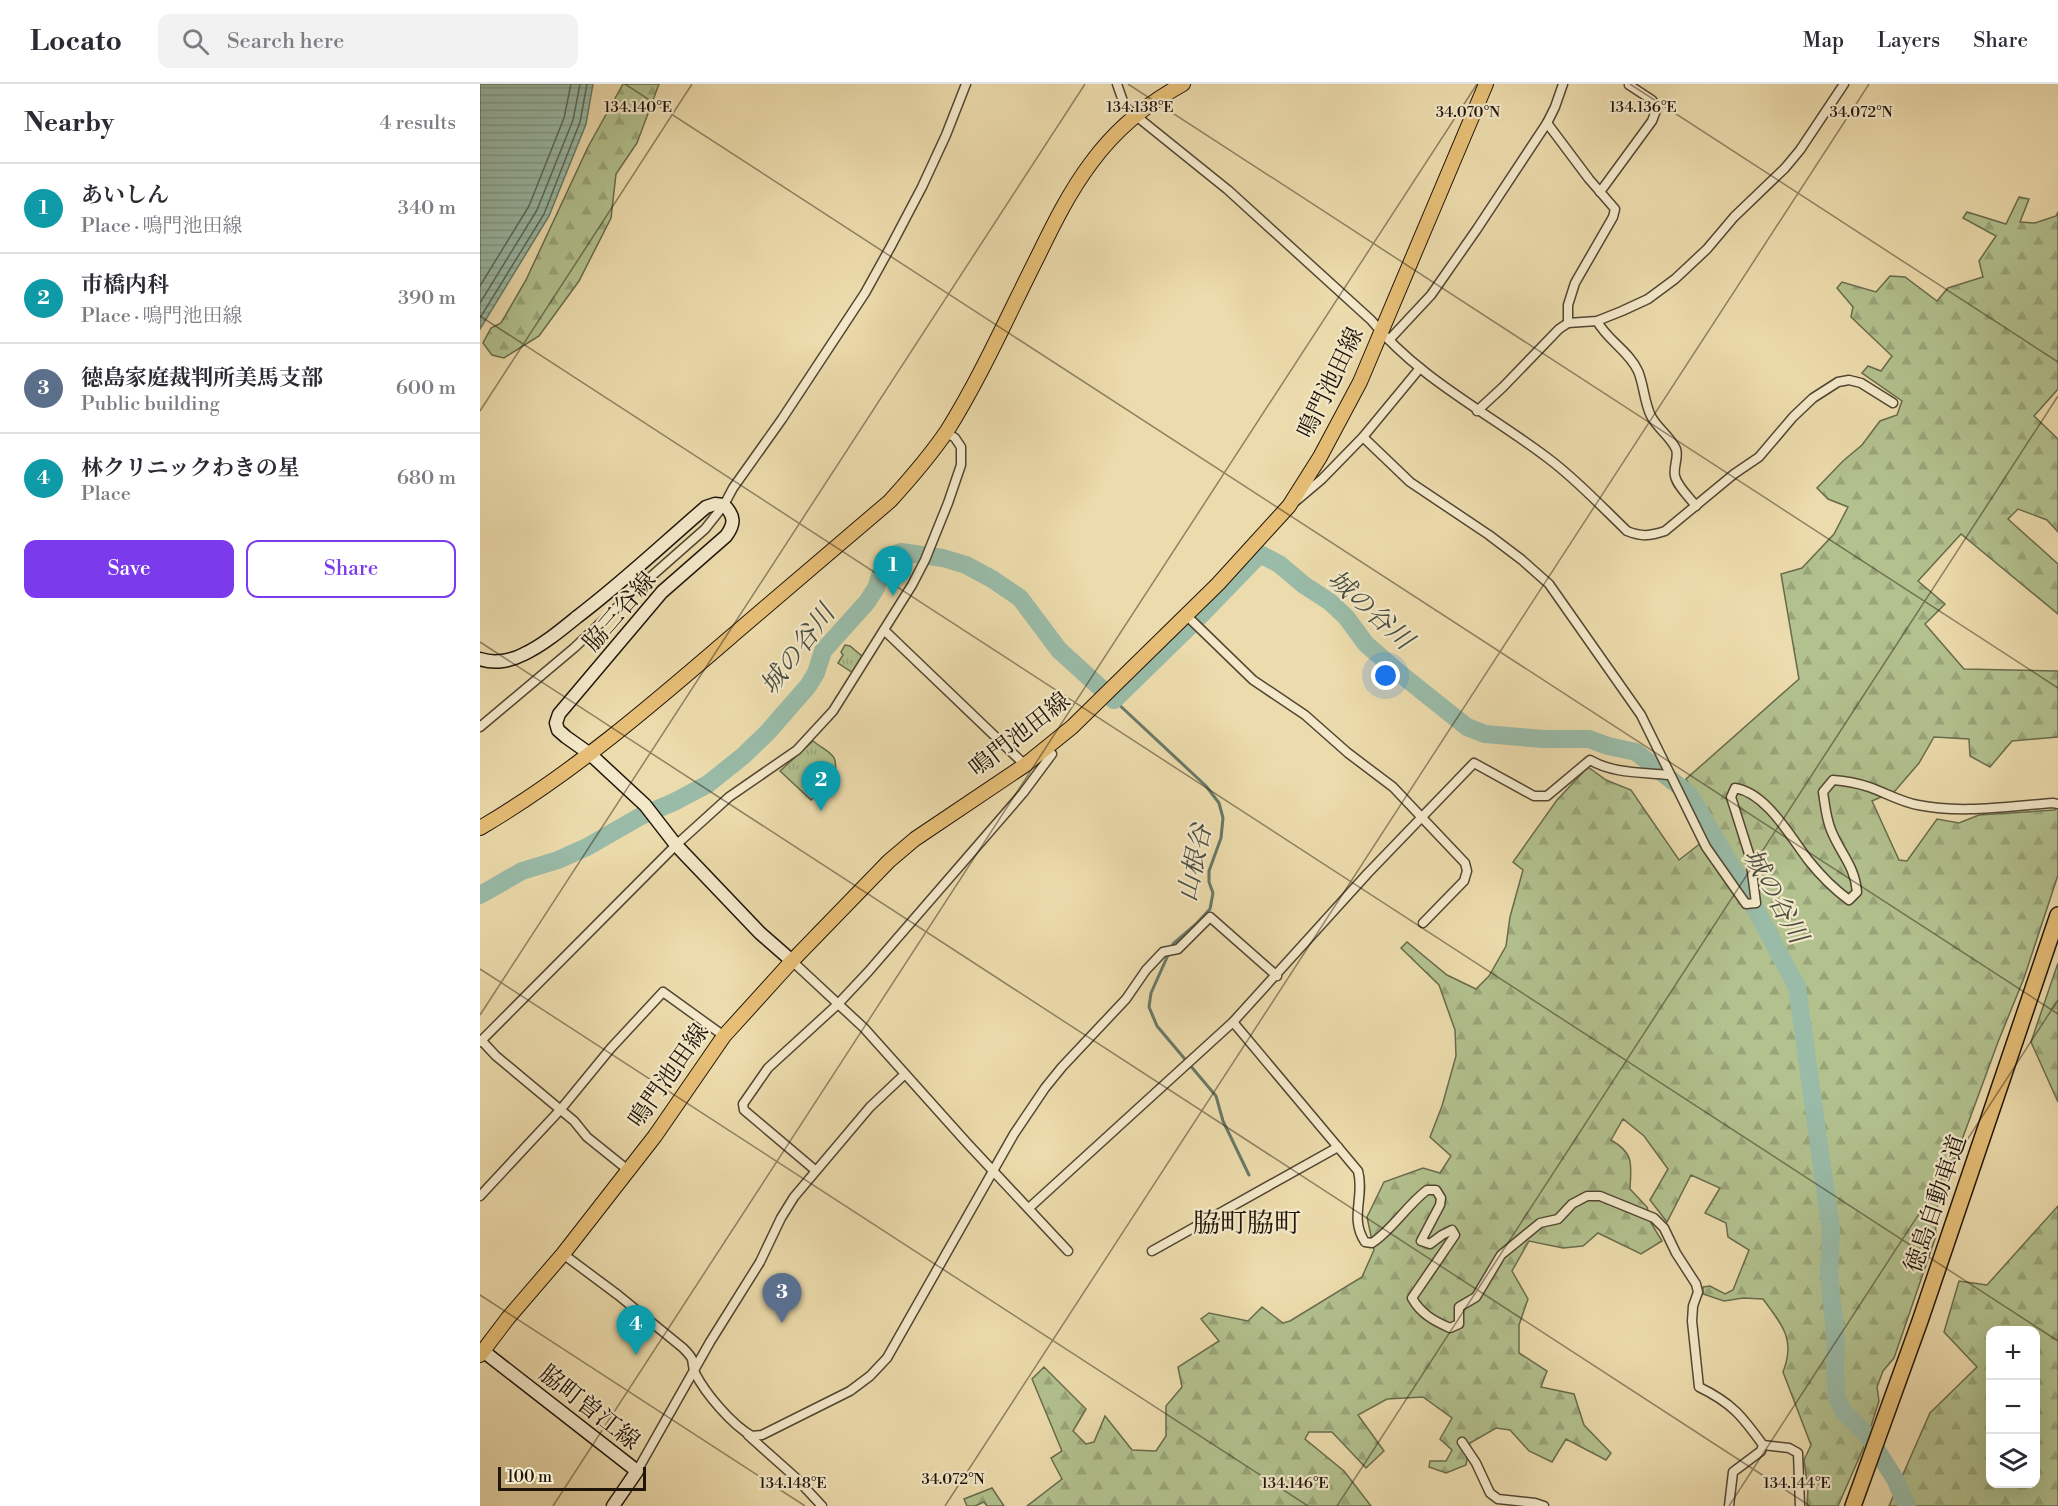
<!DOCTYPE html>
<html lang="en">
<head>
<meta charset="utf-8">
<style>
	body { margin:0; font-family:"Libre Bodoni","Noto Serif JP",serif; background:#f2f2f3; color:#2b2b33 }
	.controls { position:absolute; right:18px; bottom:18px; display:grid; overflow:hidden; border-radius:12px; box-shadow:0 6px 24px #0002 }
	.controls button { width:54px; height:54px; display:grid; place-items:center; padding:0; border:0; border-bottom:2px solid #e1e1e2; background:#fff; color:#2b2b33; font:30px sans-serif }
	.scale { position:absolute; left:18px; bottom:15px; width:148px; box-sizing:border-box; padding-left:6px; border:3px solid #1f1509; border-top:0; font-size:16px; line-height:21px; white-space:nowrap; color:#1f1509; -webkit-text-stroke:4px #f3e8c9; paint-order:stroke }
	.you { position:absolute; left:906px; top:592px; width:21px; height:21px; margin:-15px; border:4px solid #fff; border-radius:50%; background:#1a73e8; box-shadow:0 0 0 9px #1a73e833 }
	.badge { display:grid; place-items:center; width:39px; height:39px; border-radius:50%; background:#7c3aed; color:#fff; font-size:20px; font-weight:700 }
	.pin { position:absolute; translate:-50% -50px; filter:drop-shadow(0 2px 3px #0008) }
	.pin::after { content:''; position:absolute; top:32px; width:21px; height:18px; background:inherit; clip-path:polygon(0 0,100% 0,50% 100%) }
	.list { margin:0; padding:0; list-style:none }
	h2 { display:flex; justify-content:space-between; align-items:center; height:78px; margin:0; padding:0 24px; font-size:26px }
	h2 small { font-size:20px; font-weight:400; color:#7c7c81 }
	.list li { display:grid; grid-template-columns:39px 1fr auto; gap:18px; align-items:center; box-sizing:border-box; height:90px; padding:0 24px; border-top:2px solid #e1e1e2 }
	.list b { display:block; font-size:22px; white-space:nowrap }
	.list p { margin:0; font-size:20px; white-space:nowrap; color:#7c7c81 }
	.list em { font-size:20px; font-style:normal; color:#7c7c81 }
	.actions { display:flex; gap:12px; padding:18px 24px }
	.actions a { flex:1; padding:14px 0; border:2px solid #7c3aed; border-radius:12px; text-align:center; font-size:21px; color:#7c3aed }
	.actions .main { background:#7c3aed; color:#fff }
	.icon { flex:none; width:33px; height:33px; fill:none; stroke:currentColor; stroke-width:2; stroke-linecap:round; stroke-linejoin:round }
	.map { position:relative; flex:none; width:1578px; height:1422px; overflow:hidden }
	header { display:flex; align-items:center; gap:36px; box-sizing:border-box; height:84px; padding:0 30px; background:#fff; border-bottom:2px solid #e1e1e2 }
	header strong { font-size:28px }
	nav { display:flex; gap:33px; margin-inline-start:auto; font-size:21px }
	.search { width:420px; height:54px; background:#f2f2f3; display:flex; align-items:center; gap:15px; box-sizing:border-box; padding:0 21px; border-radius:12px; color:#7c7c81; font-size:22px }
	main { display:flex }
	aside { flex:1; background:#fff }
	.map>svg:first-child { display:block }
</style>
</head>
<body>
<header>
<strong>Locato</strong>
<div class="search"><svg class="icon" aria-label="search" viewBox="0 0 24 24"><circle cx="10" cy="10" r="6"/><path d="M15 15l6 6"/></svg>Search here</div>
<nav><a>Map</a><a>Layers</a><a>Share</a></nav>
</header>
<main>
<aside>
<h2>Nearby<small>4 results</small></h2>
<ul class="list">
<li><span class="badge" style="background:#0f9aa8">1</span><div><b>あいしん</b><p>Place · 鳴門池田線</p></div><em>340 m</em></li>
<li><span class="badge" style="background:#0f9aa8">2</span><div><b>市橋内科</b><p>Place · 鳴門池田線</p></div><em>390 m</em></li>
<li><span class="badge" style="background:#5c6f8a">3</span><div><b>徳島家庭裁判所美馬支部</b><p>Public building</p></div><em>600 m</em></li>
<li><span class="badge" style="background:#0f9aa8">4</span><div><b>林クリニックわきの星</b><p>Place</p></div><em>680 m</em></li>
</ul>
<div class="actions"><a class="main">Save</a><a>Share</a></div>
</aside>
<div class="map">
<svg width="1578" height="1422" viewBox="0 0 1578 1422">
	<defs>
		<pattern id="grass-tufts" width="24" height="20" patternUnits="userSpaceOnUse" patternTransform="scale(1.5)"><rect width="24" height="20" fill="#b2c18e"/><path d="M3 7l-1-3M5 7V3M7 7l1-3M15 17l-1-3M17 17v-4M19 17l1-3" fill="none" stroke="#99a579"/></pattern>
		<pattern id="forest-firs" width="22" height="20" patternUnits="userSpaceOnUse" patternTransform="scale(1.5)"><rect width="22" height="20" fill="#b2c18e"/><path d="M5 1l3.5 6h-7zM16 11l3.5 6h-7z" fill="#99a579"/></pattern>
		<pattern id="water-rules" width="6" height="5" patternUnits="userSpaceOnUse" patternTransform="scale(1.5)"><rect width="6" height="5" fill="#99bba8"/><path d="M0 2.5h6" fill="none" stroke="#83a08f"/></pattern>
	</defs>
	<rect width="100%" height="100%" fill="#ecdbac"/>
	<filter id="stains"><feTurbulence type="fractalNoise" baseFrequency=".00333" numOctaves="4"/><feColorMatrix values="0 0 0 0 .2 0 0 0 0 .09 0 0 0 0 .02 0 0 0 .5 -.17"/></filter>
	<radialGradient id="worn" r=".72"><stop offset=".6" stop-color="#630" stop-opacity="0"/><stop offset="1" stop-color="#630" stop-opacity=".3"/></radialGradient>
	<!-- grass -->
	<g fill="url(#grass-tufts)" stroke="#686b4c" stroke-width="1.5">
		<polygon points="365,561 370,562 383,573 373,589 358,579 363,571 361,568"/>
		<path d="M333 657C352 672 358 668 355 694L331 716 300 687Z"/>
	</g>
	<!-- forest -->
	<g fill="url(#forest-firs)" stroke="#686b4c" stroke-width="1.5" fill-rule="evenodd">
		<polygon points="143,0 179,0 157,59 136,90 131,134 99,197 59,252 24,274 12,271 3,259 11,244 21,239 46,196 108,63"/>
		<path d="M1539 113 1549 115 1540 138 1555 139 1576 132 1578 128V305L1554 332 1578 355V448L1567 436 1538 425 1528 435 1578 480V530L1481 450 1438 497 1465 520 1445 540 1484 585 1578 587V653L1532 657 1510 683 1490 672 1489 655 1454 653 1439 679 1415 707 1392 717 1419 776 1427 777 1457 735 1479 739 1499 731 1575 726 1578 716V791L1544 894 1518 958 1455 1129 1456 1152 1414 1274 1403 1287 1397 1303 1399 1317 1386 1358 1358 1422H1327L1328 1405 1324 1376 1331 1361 1303 1288C1316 1255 1302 1241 1283 1215L1263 1214 1244 1217 1223 1210V1203L1230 1202 1245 1210 1253 1206 1269 1166 1248 1153 1246 1139 1225 1129 1240 1104 1211 1091 1187 1138 1170 1116 1188 1085 1164 1052 1143 1035 1131 1056C1155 1070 1151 1080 1150 1105L1167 1123 1171 1139 1182 1157 1161 1170 1118 1149 1103 1162 1083 1164 1049 1157 1032 1187 1048 1215 1039 1241V1269L1067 1287 1061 1303 1094 1310 1104 1341 1131 1369 1126 1376 1086 1355 1072 1378 1049 1367 1030 1346 1016 1344 990 1359 986 1381 966 1389 949 1383 950 1377H966L972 1366 960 1355 972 1334 943 1313 907 1315 878 1331 904 1367 886 1384 852 1348H829L825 1355 864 1387 891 1422H547L582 1395 571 1374 582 1367 552 1295 564 1283 606 1325 593 1347 606 1360 614 1358 625 1332 652 1366 676 1367 686 1352V1322L702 1303 698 1283 739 1257 721 1235 729 1229 768 1237 782 1223 803 1239 810 1237 882 1193 894 1166 887 1133 904 1098 943 1084 960 1089 971 1072 950 1053 962 1022 976 972 975 946 959 901 921 864 927 858 967 891 996 905 1009 892 1026 862 1030 833 1043 786 1033 778 1077 716 1108 683 1126 696 1151 706 1199 776 1235 748 1206 695 1319 595 1301 490 1322 484 1354 450 1368 423 1348 415 1337 404 1363 377 1382 361 1400 337 1417 331 1422 317 1382 289 1388 282 1401 287 1412 272 1371 233 1373 223 1357 204 1362 198 1396 208 1410 192 1425 193 1457 217 1468 204 1503 193 1499 177 1516 152 1483 134 1487 128 1526 140Z"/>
		<polygon points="1578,879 1578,1018 1551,958"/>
		<path d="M1578 1122V1422H1409L1450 1329 1497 1283 1464 1248 1479 1197 1507 1201ZM1510 1246H1556V1400H1510Z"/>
		<polygon points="512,1404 524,1422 507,1422 504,1418 495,1422 487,1422 484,1415"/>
	</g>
	<!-- water -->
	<polygon fill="url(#water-rules)" stroke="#687968" stroke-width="1.5" points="0,0 113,0 106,40 69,132 0,245"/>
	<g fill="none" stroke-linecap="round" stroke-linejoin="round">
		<!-- shore -->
		<g stroke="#5c6858" stroke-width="1.5">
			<polyline points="0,202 49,122 84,34 91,0"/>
			<polyline points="0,219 57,126 93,36 100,0"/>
			<polyline points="0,234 64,130 100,38 107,0"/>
		</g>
		<!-- stream -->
		<polyline stroke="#687968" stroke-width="3" points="634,616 726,702 739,719 743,734 741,754 729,787 729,798 733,809 730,825 716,840 693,860 671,909 669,923 677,942 736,1012 743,1037 769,1091"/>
		<!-- river -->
		<polyline stroke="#99bba8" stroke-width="18" points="0,811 42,787 78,776 107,763 161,732 194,718 228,700 263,672 287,649 328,602 336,589 343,567 387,518 396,504 404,480 412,471 421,468 463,474 486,481 512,495 540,514 579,566 634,616 717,535 780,470 799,480 824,501 850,518 866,533 886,560 918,588 987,643 1005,650 1063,655 1109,655 1128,662 1156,668 1209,710 1261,798 1317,903 1351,1147 1349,1190 1356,1258 1355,1286 1357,1314 1363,1327 1388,1352 1415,1395 1427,1422"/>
		<!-- street casing -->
		<g stroke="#524632" stroke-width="11">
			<g id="street">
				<path d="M637 0 645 23 748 106 891 236C940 296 1009 329 1069 375 1097 396 1122 423 1147 447 1162 453 1170 452 1185 447L1254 390 1279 373 1313 333 1333 314 1358 298 1369 296 1381 299 1413 319"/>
				<polyline points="1067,39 1109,95 1135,125 1133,133 1095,199 1088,221 1088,239"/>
				<polyline points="1120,108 1172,37 1177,24 1172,16 1149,1"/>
				<path d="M1117 237C1127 256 1149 267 1158 287 1164 301 1164 318 1171 332 1177 344 1190 352 1196 365 1199 373 1193 383 1195 392 1197 402 1210 414 1216 422"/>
				<polyline points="909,256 951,211 997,145 1067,39 1075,23 1083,0"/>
				<polyline points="997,327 1023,303 1079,245 1088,239 1117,237 1142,227 1168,215 1195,195 1227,165 1254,133 1305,84 1320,66 1364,0"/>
				<path d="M883 353 930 398 1009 451 1042 476 1069 500 1161 631 1226 763 1266 820 1276 819 1270 773 1251 713 1255 704C1287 709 1311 754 1329 777 1341 792 1354 805 1369 816L1377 808C1375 782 1360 769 1351 746 1346 734 1345 721 1343 708L1353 696C1366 697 1377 699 1389 703 1406 709 1421 718 1438 721 1482 730 1529 722 1573 719L1578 720"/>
				<polyline points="816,417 842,395 883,353 940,284"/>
				<polyline points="706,531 773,596 825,631 868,669 913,703 985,779 987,787 984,797 943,839"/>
				<polyline points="404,546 545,681"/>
				<polyline points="0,643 94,564 149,512 225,445 244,421 253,404 302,335 385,209 411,162 442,103 466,51 486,0"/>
				<polyline points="312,877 384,944 487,1059 588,1167"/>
				<path d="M753 938 878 1087C885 1113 869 1134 885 1158L892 1159C913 1145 926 1122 947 1106H956L961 1114 960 1121 941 1157 950 1160 962 1151 972 1146 975 1151 932 1214C941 1230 954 1237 970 1244L979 1240V1223L996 1213 1021 1171 1060 1139 1078 1135 1092 1120 1107 1112H1120L1174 1134 1184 1144 1196 1169 1216 1200 1218 1208 1213 1222 1212 1237 1219 1303C1252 1319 1262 1332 1283 1361L1309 1364 1318 1369 1320 1422"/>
				<polyline points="2,957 16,972 94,1037 107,1053 148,1086"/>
				<polyline points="0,958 196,761 249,713 317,666 353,627 432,501 445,476 468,419 481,381 481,363 475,354 466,348"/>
				<polyline points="335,1086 264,1026 263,1020 288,984 358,920 388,888 543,709 572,670 566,665"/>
				<polyline points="0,1112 81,1025 131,964 183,908 244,952"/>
				<path d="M549 1124 753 938 888 789 994 679 1054 712H1067L1110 676C1134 690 1162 688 1189 691"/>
				<polyline points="672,1167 858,1063"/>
				<path d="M83 1170 138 1211 203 1264C206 1267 210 1271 212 1275 213 1280 213 1285 215 1289 225 1309 252 1341 272 1352L282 1351 370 1307 390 1292 407 1274 534 1050 565 1004 582 983 646 915 666 886 683 868 698 865 730 833 797 892"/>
				<polyline points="268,1351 315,1393 342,1422"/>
				<polyline points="982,1358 996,1379 1010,1409 1018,1415 1055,1419 1064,1422"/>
				<polyline points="157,1387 230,1258 280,1178 301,1134 314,1113 390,1023 425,990"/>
				<polyline points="1249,1422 1253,1388 1281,1367 1283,1361"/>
			</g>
		</g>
		<!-- secondary casing -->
		<g stroke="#1f1509" stroke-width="15">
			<g id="secondary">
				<path d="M0 575C14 580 31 577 44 570 63 561 81 546 97 533 142 499 183 460 226 423L235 420 244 421C255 432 255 440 246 452L182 508 79 630 76 639 78 646 86 653 110 670 165 721 196 761 280 849 312 877"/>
				<polyline points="3,1267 157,1387 133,1422"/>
			</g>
		</g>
		<!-- primary casing -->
		<g stroke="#1f1509" stroke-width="16">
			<g id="primary">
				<path d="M0 744C92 690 173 620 253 551 305 506 358 462 410 417 430 395 450 372 467 347 502 291 529 229 559 170 574 139 590 107 611 79 635 46 668 19 703 0"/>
				<polyline points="0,1271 28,1234 83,1170 175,1052 244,952 312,877 409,777 435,755 545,681 592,643 738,500 809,422 840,373 880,298 1006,0"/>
			</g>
		</g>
		<!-- highway casing -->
		<g stroke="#1f1509" stroke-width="18">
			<polyline id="highway" points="1373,1422 1440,1237 1578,831"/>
		</g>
		<!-- street -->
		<use href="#street" stroke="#f3e8c9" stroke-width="8"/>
		<!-- secondary -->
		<use href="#secondary" stroke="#f3e8c9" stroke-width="12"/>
		<!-- primary -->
		<use href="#primary" stroke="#e6be76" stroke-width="14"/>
		<!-- highway -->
		<use href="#highway" stroke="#e6be76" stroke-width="15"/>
	</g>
	<!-- ticks -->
	<path fill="none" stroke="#1f1509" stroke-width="1.5" stroke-opacity="0.45" d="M145 0 1578 930M648 0 1578 604M1150 0 1578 278M0 232 1578 1257M0 327 212 0M0 558 1330 1422M0 885 828 1422M0 931 605 0M0 1211 325 1422M73 1422 997 0M465 1422 1389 0M857 1422 1578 312M1249 1422 1578 916"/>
	<g text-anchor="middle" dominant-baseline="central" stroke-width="4.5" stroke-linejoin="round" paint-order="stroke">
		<!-- street labels -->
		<g font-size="24" fill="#1f1509" stroke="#f3e8c9">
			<text transform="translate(851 299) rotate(-64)">鳴門池田線</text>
			<text transform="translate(140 528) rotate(-49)">脇三谷線</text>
			<text transform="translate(540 651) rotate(-38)">鳴門池田線</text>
			<text transform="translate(189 992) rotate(-55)">鳴門池田線</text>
			<text transform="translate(1456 1120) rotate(-71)">徳島自動車道</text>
			<text transform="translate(109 1324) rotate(38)">脇町曽江線</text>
		</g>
		<!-- water labels -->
		<g font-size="26" font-style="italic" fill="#4a4f41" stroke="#f3e8c9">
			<text transform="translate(890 526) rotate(42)">城の谷川</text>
			<text transform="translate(318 566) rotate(-53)">城の谷川</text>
			<text transform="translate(715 779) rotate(-78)">山根谷</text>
			<text transform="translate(1295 812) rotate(61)">城の谷川</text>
		</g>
		<!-- quarter labels -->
		<g font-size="27" fill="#1f1509" stroke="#f3e8c9">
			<text x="767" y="1140">脇町脇町</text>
		</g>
	</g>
	<g font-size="15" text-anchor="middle" fill="#1f1509" stroke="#f3e8c9" stroke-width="4.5" stroke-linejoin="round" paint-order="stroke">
		<text x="158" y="28">134.140°E</text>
		<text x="660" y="28">134.138°E</text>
		<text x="1163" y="28">134.136°E</text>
		<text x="988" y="33">34.070°N</text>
		<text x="1381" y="33">34.072°N</text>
		<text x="473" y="1400">34.072°N</text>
		<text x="313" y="1404">134.148°E</text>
		<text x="815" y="1404">134.146°E</text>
		<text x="1317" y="1404">134.144°E</text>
	</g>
	<rect width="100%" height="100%" filter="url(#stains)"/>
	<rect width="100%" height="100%" fill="url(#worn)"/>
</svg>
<div class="controls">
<button>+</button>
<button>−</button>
<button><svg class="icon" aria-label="layers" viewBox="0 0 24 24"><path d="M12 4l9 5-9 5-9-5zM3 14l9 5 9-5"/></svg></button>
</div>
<div class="scale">100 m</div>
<div class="you"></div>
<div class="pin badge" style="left:413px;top:512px;background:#0f9aa8">1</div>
<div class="pin badge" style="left:341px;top:727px;background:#0f9aa8">2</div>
<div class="pin badge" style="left:302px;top:1239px;background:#5c6f8a">3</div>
<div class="pin badge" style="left:156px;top:1271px;background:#0f9aa8">4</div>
</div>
</main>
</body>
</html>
